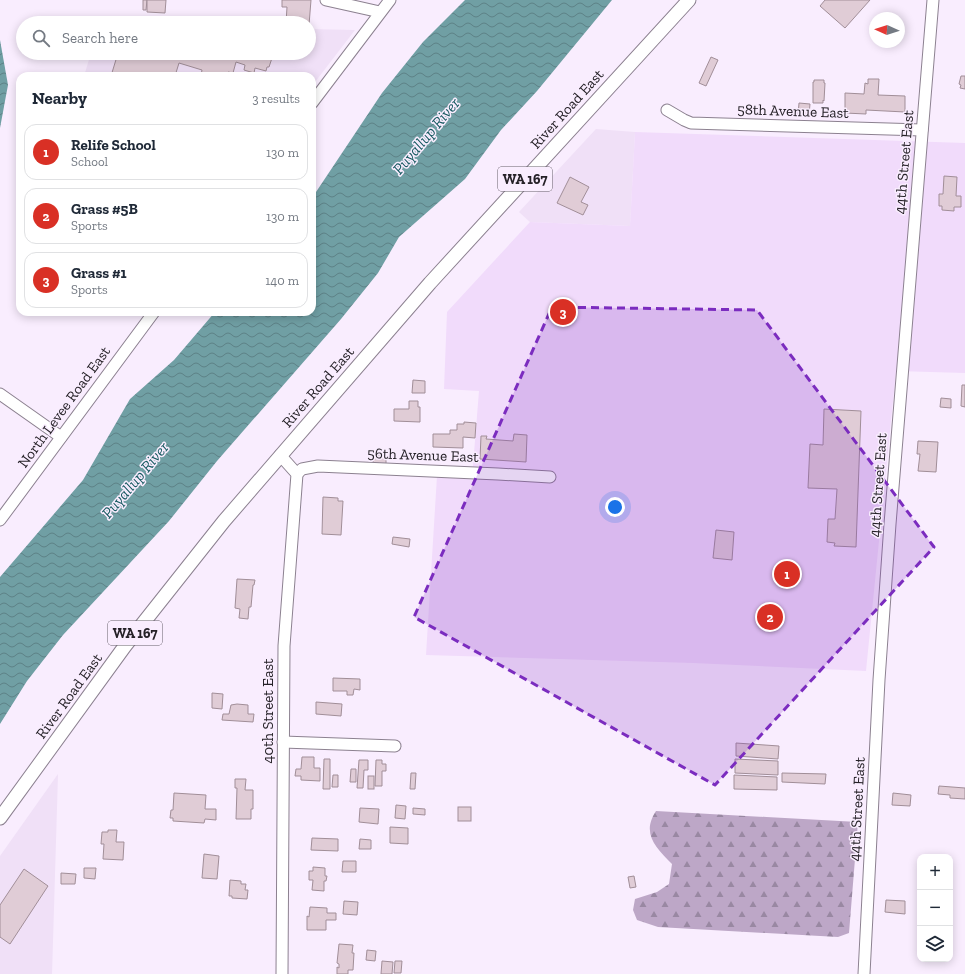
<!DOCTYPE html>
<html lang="en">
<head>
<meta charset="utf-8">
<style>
	body { margin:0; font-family:"Zilla Slab",serif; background:#f2f2f3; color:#1f2937 }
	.controls { position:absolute; right:12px; bottom:12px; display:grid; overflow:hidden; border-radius:8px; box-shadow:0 2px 10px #0003 }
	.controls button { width:36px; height:36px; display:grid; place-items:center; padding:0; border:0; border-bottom:1px solid #e0e1e3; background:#fff; color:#1f2937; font:20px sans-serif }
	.compass { position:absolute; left:869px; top:12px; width:36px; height:36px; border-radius:50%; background:#fff; box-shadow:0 2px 10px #0003; rotate:273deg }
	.you { position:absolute; left:615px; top:507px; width:14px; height:14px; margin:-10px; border:3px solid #fff; border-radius:50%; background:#1a73e8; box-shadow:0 0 0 6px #1a73e833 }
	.badge { display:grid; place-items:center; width:26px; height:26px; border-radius:50%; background:#d93025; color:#fff; font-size:13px; font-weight:700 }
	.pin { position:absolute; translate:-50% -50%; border:2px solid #fff; box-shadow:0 1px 4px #0006 }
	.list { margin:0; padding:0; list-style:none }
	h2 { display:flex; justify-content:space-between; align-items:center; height:52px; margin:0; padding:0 16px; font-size:17px }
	h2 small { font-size:13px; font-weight:400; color:#747a83 }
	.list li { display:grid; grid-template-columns:26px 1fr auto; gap:12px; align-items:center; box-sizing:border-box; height:56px; margin:0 8px 8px; padding:0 8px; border:1px solid #e0e1e3; border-radius:12px }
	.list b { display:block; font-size:15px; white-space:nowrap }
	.list p { margin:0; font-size:13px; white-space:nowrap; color:#747a83 }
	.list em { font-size:13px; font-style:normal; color:#747a83 }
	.icon { flex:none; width:22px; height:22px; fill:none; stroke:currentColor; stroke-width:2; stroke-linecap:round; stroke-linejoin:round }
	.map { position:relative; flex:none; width:965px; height:974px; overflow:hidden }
	.search { position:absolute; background:#fff; box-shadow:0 2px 10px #0003; left:16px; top:16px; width:300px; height:44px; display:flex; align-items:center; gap:10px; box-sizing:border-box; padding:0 14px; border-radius:22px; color:#747a83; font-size:15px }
	.panel { position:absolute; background:#fff; box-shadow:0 2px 10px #0003; left:16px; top:72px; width:300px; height:244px; border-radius:12px }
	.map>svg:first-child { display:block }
</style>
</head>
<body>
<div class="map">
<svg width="965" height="974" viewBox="0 0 965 974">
	<defs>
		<pattern id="forest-firs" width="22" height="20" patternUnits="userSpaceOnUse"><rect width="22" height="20" fill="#bda7c7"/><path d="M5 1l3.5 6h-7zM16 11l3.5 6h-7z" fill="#9988a2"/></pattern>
		<pattern id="water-waves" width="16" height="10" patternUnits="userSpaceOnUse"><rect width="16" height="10" fill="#709fa4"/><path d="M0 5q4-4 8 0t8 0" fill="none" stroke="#5c8186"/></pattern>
	</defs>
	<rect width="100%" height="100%" fill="#f9edfe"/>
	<!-- built -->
	<g fill="#f0e0f7">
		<polygon points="309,29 355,30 312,86 312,76 84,76 91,53 309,53"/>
		<polygon points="596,129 635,132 630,226 530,222 519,212"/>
		<polygon points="58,774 52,974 0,974 0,856"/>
	</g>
	<!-- forest -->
	<path fill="url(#forest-firs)" d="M656 811 858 822 849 933 838 937 658 927 637 920 633 910 635 899 657 892 669 884 672 864C656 847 641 834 656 811Z"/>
	<!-- pitch -->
	<polygon fill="#f1dbfb" points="635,132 965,143 965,373 896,371 866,671 693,663 426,655 437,476 472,478 479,391 444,389 447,312 530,222 630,226"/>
	<!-- water -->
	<g fill="url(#water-waves)">
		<polygon points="465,0 612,0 537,91 501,130 465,179 399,237 378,273 341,319 217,461 169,521 63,635 27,681 0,724 0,577 83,480 130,399 174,360 215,312 312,312 312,198 382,93 423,42"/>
		<polygon points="0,40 8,85 0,128"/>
	</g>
	<!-- building -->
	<g fill="#e0ccd6" stroke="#a18e98">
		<polygon points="143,0 147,0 146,10 143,10"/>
		<polygon points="147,0 166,0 165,13 147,12"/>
		<polygon points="282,0 311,0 309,25 309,23 295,21 295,23 286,23 287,7 282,7"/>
		<polygon points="825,0 870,0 845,28 820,6"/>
		<polygon points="118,53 183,53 182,55 188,57 189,53 272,53 270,57 272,58 269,67 267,67 266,71 255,68 254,73 244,70 245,65 236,62 233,73 228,72 227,76 205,76 201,75 202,70 179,63 175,76 164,74 163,76 111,76"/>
		<polygon points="711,57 718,60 706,86 699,83"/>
		<polygon points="961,76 965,76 965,89 960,88 961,85 959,84"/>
		<polygon points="868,79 879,79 878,95 905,96 905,112 866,110 866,114 845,113 845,93 864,94 865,83 868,84"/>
		<polygon points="814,80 824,80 824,83 825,83 824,101 823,100 823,103 813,103 813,82 814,82"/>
		<polygon points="799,103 810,104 809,115 798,115"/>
		<polygon points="944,176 957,177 956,196 961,196 961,207 954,207 954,211 942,210 942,206 939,206 939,194 943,194"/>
		<polygon points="570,177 589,187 581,202 588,205 583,215 557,203"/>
		<polygon points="413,380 425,381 425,393 412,393"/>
		<polygon points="962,385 965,385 965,407 961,406"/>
		<polygon points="941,398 951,399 951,408 940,407"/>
		<polygon points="409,401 418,401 418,407 420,407 420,422 394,421 394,409 409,409"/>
		<polygon points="824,409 861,411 856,547 834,546 835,543 827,542 828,519 835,519 837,489 808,488 810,444 823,445"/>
		<polygon points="464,422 476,423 475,438 463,437 463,448 433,447 433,434 450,434 450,430 457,430 457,424 464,424"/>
		<polygon points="514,434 527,435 526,462 480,459 481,436 487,436 486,439 513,441"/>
		<polygon points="918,441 938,442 936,472 918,471 920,454 917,454"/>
		<polygon points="373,456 386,456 386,464 373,463"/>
		<polygon points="323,497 338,498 338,501 343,501 341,535 322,534"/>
		<polygon points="716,530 734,532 732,560 713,558"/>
		<polygon points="393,537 410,539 409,547 392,544"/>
		<polygon points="237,579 255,580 254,585 253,585 251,607 249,607 248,619 239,618 240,609 235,608"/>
		<polygon points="333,678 360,679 360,690 354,689 353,695 347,695 347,691 333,691"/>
		<polygon points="212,693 223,694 222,709 212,708"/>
		<polygon points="316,702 342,704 341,716 316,714"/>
		<polygon points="237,704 248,705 248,714 254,714 253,722 222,720 223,714 229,714 231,705"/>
		<polygon points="736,743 779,746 778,759 736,756"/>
		<polygon points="302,757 314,757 314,768 320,768 320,781 301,780 301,776 295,776 296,769 301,769"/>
		<polygon points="324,759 330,759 330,789 323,789"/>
		<polygon points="735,759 778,761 778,775 735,773"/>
		<polygon points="359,760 368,760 368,770 364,770 363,788 357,788"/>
		<polygon points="376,760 382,760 382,764 386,764 386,771 382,771 382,786 375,786"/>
		<polygon points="351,769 356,769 356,782 350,782"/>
		<polygon points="411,773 416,773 415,789 410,789"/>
		<polygon points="782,773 826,774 825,784 782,782"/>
		<polygon points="333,775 338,775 338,787 332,787"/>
		<polygon points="734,775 777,777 777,790 734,789"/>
		<rect x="368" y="776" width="6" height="13"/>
		<polygon points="235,779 246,779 245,790 253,790 253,809 251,809 251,819 236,819 237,788 235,788"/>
		<polygon points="939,786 965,788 965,799 950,798 950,795 938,794"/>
		<polygon points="174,793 206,795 205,809 216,809 216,820 205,819 204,823 173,821 173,818 170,818 171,810 173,810"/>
		<polygon points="893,793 911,795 910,806 892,805"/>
		<polygon points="396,805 406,806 405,819 395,818"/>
		<rect x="458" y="807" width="13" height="14"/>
		<polygon points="360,808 379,809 378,824 359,822"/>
		<polygon points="413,808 425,809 425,815 413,814"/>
		<polygon points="390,827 408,828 408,844 390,843"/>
		<polygon points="108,830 117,830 116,842 124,842 123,860 103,859 104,844 101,844 102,832 108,832"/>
		<polygon points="312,838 338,839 338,851 311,850"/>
		<polygon points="360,839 371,840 371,849 359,849"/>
		<polygon points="204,854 219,856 217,879 202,878"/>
		<polygon points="343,861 356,861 356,872 342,872"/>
		<polygon points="313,867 325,868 325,876 327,876 326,881 324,881 324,891 312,890 313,880 309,880 309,871 313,871"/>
		<polygon points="84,868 96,868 95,879 84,878"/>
		<polygon points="24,869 48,886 10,944 0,937 0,905"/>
		<polygon points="61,873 76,874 75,884 61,884"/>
		<polygon points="634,876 636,887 630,888 628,877"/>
		<polygon points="230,880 241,881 241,884 246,884 245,890 248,890 247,899 232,898 232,896 229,896"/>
		<polygon points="886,900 905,901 905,914 885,912"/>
		<polygon points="344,901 358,902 357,915 343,914"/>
		<polygon points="310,907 327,908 327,913 336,913 336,920 326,920 326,930 307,930 307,916 309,917"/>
		<polygon points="339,944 353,945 352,953 354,953 353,970 348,970 348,974 337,974 337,967 339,968 339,964 337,963"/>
		<polygon points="367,950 376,951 375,961 366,960"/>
		<polygon points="382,961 393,962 392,974 381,974"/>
		<polygon points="395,961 402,961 401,973 394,973"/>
	</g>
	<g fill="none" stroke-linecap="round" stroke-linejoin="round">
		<!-- minor casing -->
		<g stroke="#8c8190" stroke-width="13">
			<g id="minor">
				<polyline points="326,0 380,12"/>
				<polyline points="312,103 390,0"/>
				<polyline points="667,110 684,120 691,123 922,130"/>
				<polyline points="0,394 61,437"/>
				<polyline points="280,455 297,474 284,646 282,974"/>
				<polyline points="297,474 302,469 318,466 498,474 550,477"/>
				<polyline points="0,520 154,312"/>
				<polyline points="283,742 395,746"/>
				<polyline points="864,974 879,680 890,524 933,0"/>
			</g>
		</g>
		<!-- major casing -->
		<g stroke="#8c8190" stroke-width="15">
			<polyline id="major" points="0,818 125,646 224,521 430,283 689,0"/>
		</g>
		<!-- minor -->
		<use href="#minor" stroke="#fff" stroke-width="11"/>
		<!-- major -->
		<use href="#major" stroke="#fff" stroke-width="13"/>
	</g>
	<!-- marked area -->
	<path fill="#7b2cbf" fill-opacity="0.2" stroke="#7b2cbf" stroke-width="3" stroke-dasharray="8 5" stroke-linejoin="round" d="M552 307 757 310 934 547 715 785 414 617Z"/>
	<g text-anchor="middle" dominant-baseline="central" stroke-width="3" stroke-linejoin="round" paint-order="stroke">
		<!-- shield labels -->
		<g fill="#f9edfe" stroke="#655e68" stroke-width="1">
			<rect x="498" y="167" width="54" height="24" rx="3"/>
			<rect x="108" y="621" width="54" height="24" rx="3"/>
		</g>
		<g font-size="14" font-weight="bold" fill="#252127">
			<text x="525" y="179">WA 167</text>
			<text x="135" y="633">WA 167</text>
		</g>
		<!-- street labels -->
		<g font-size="15" fill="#252127" stroke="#f9edfe">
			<text transform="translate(567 109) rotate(-48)">River Road East</text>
			<text transform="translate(793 111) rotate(2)">58th Avenue East</text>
			<text transform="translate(904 162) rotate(-85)">44th Street East</text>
			<text transform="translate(318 387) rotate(-49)">River Road East</text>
			<text transform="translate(64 407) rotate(-54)">North Levee Road East</text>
			<text transform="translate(423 455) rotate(2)">56th Avenue East</text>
			<text transform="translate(878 485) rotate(-86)">44th Street East</text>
			<text transform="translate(69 696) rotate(-54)">River Road East</text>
			<text transform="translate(268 711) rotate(-90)">40th Street East</text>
			<text transform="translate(857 809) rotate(-87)">44th Street East</text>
		</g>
		<!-- water labels -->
		<g font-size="16" font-style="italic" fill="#175a61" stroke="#f9edfe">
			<text transform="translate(426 136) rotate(-50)">Puyallup River</text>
			<text transform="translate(135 480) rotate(-50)">Puyallup River</text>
		</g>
	</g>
</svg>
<div class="controls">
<button>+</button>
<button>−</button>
<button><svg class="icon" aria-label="layers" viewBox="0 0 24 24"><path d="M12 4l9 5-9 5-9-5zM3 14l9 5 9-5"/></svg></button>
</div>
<svg class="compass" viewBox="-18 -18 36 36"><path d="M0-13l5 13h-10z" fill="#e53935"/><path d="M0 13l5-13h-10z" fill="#747a83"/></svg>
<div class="you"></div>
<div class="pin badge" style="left:787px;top:574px">1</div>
<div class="pin badge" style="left:770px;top:617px">2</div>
<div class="pin badge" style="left:563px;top:312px">3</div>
<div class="search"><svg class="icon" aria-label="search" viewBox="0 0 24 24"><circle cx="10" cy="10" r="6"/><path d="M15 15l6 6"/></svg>Search here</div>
<section class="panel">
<h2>Nearby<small>3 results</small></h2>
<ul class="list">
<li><span class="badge">1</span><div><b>Relife School</b><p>School</p></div><em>130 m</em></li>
<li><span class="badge">2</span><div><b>Grass #5B</b><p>Sports</p></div><em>130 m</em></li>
<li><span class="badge">3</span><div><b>Grass #1</b><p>Sports</p></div><em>140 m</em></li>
</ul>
</section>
</div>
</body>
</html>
